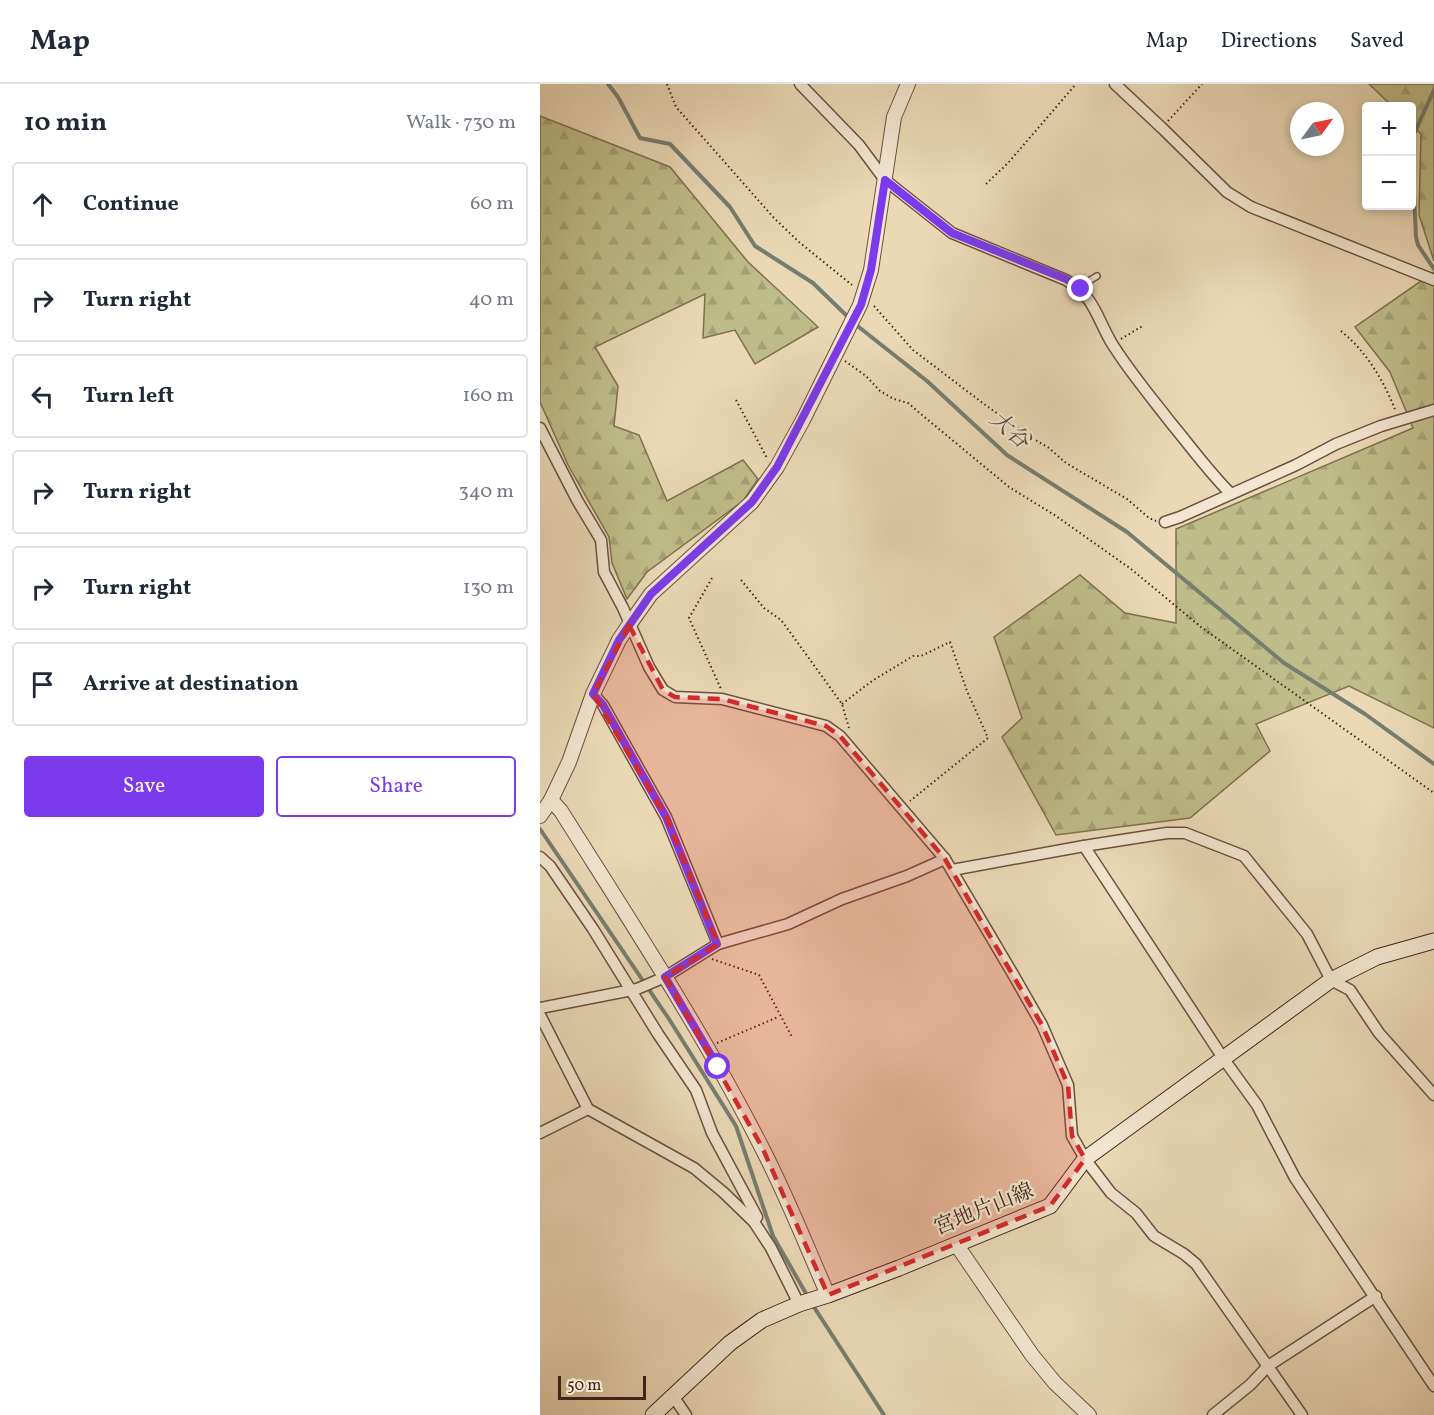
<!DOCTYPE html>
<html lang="en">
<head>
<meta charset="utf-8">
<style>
	body { margin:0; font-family:Vollkorn,"Noto Serif JP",serif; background:#f6f6f7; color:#1f2937 }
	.controls { position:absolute; right:18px; top:18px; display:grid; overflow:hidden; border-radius:6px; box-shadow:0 3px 9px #0003 }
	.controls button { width:54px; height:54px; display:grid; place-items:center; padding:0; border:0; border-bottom:2px solid #e0e1e3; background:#fff; color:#1f2937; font:30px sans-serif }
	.compass { position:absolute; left:750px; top:18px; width:54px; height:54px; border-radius:50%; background:#fff; box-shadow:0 3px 9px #0003; rotate:57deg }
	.scale { position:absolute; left:18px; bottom:15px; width:88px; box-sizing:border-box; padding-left:6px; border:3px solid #432418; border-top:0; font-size:16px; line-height:21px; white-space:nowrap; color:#432418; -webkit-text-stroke:4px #f2e6d0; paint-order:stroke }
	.stop { position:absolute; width:18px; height:18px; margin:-14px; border:4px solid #7c3aed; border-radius:50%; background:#fff }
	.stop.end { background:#7c3aed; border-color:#fff; box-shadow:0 2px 6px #0008 }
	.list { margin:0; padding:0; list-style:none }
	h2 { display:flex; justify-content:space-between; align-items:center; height:78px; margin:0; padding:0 24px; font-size:26px }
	h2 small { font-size:20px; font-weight:400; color:#747a83 }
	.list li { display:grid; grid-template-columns:39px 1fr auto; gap:18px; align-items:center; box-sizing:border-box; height:84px; margin:0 12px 12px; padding:0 12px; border:2px solid #e0e1e3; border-radius:6px }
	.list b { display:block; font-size:22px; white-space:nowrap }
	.list em { font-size:20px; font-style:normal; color:#747a83 }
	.actions { display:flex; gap:12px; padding:18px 24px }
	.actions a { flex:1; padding:14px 0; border:2px solid #7c3aed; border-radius:6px; text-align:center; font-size:21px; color:#7c3aed }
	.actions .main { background:#7c3aed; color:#fff }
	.icon { flex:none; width:33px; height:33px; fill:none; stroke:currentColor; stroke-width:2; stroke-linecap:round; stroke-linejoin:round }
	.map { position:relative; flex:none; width:894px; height:1331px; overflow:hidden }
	header { display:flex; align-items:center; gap:36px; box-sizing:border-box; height:84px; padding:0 30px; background:#fff; border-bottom:2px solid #e0e1e3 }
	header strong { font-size:28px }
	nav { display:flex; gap:33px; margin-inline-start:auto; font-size:21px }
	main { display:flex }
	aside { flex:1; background:#fff }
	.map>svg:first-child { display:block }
</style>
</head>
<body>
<header>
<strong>Map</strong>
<nav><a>Map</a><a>Directions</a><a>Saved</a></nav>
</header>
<main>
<aside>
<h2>10 min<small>Walk · 730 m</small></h2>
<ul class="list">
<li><svg class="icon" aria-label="ahead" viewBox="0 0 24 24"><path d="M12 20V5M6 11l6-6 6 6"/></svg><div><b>Continue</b></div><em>60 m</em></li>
<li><svg class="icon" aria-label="right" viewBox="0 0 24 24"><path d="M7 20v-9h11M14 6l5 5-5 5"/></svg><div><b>Turn right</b></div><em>40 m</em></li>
<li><svg class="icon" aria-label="left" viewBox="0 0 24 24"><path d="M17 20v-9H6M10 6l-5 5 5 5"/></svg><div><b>Turn left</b></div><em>160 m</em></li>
<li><svg class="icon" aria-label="right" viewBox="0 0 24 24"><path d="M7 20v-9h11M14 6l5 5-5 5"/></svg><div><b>Turn right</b></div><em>340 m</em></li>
<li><svg class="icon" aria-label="right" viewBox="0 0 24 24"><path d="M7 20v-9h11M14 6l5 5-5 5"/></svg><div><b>Turn right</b></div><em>130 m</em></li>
<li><svg class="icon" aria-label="arrive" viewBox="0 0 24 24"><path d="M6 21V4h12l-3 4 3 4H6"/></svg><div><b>Arrive at destination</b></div></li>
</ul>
<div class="actions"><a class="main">Save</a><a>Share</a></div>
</aside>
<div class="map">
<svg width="894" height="1331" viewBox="0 0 894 1331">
	<defs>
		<pattern id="forest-firs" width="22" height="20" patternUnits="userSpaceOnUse" patternTransform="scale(1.5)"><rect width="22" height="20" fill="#bebd89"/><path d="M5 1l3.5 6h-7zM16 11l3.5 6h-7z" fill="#a4a276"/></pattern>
	</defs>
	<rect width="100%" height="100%" fill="#ebd9b6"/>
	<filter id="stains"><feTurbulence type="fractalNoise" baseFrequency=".00333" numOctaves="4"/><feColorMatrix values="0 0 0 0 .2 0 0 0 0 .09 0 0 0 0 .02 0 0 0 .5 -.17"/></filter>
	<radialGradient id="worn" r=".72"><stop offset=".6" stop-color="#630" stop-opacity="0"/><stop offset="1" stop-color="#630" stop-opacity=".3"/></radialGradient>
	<!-- forest -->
	<g fill="url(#forest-firs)" stroke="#807050" stroke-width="1.5">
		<polygon points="829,0 894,0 894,177 879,131 881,50 872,41 872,22 852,22"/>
		<polygon points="0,32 130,83 208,178 278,243 215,280 195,246 163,254 165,210 55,263 78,302 74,342 99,351 127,417 203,376 218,395 203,417 107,488 87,515 72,479 69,453 28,381 0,318"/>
		<polygon points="894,188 894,644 809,602 716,640 730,667 650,734 516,751 462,653 482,634 454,553 540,491 585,529 636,539 636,445 873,344 850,288 815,243"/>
	</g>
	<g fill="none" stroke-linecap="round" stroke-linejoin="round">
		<!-- stream -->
		<g stroke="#767e71" stroke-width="4">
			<polyline points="68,0 78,13 100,54 130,60 190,123 215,162 273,199 310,235"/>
			<polyline points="894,6 874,50 872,66 876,153 878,161 894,185"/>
			<polyline points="315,240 387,297 467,371 587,448 744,579 825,630 894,680"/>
			<polyline points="0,745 129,935 196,1042 233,1152 268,1213"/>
			<polyline points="272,1220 344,1331"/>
		</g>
		<!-- service casing -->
		<g stroke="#6d5140" stroke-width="8">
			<polyline id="service" points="541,205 544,200 557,192"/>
		</g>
		<!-- minor casing -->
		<g stroke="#6d5140" stroke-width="13">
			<g id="minor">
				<path d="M260 0 319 61 345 96 412 149 526 196C555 214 555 230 571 258 588 286 611 313 631 339 651 363 669 388 691 410"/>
				<polyline points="575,0 622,44 687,108 711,123 894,196"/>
				<polyline points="0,344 37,416 61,456 64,488 83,524 109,583 123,606 135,613 182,615 286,642 300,652 405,775 474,892 502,941 528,1001 532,1052 545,1075 571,1109 596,1129 614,1152 644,1170 656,1180 762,1331"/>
				<polyline points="625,438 640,433 756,381 796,360 841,342 894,326"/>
				<polyline points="544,762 683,974 717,1021 755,1094 894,1302"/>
				<polyline points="0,773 10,782 53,845 118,950 156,1006 172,1049 217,1133 214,1138"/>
				<polyline points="412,786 544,762 627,749 645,749 704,772 767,850 791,896 810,906 839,949 894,1011"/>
				<polyline points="178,860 248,840 302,815 367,792 405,775"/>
				<polyline points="0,924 97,905 125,893 178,860 126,733 63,621 53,610"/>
				<polyline points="0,931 48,1025"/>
				<polyline points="0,1049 48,1025 154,1084 183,1108 214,1138 231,1164 259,1220"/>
				<polyline points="133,1312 146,1331"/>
				<polyline points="673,1331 710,1301 728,1282 836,1212"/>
			</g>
		</g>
		<!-- tertiary casing -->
		<g stroke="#6d5140" stroke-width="16">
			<g id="tertiary">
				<path d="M11 716 21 727C90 837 162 946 221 1062 246 1110 266 1161 288 1211"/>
				<polyline points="0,732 11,716 29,678 53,610 79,556 89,541 111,510 212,418 237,383 263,336 320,221 331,186 354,33 368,0"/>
				<polyline points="416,1160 492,1271 515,1299 549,1331"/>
			</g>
		</g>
		<!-- secondary casing -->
		<g stroke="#432418" stroke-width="17">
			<polyline id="secondary" points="113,1331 190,1259 222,1236 259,1220 288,1211 359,1184 510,1122 545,1075 791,896 837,873 894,857"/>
		</g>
		<!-- path -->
		<g stroke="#432418" stroke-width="2" stroke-dasharray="1.5 3" stroke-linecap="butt">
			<polyline points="127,0 136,23 234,134 259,158 312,201"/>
			<polyline points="628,37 662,0"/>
			<polyline points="446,100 468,79 536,0"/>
			<polyline points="334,222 373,266 444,320 492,354 509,364 526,379 587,415 609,434 616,437"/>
			<path d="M801 247C827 268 844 297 856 328"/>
			<polyline points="581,255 604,241"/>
			<polyline points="305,277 326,292 340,307 354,315 368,319 376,326 469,403 516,432 591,485 661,543 894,709"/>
			<polyline points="196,316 227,374"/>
			<polyline points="172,494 149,534 181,605"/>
			<polyline points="201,496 224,524 241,536 247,544 302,620 309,644"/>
			<polyline points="302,620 332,597 373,572 381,572 410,558 427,607 448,654 370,717"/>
			<polyline points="172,875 219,891 252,953"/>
			<polyline points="177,959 238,933"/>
		</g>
		<!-- service -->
		<use href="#service" stroke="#f2e6d0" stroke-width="5"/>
		<!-- minor -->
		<use href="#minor" stroke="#f2e6d0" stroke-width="10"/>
		<!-- tertiary -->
		<use href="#tertiary" stroke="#f2e6d0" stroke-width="14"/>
		<!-- secondary -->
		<use href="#secondary" stroke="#f2e6d0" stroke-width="15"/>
	</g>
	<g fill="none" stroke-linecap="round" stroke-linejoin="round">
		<!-- route -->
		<polyline stroke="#7c3aed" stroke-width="8" points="178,983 125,893 177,860 126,733 63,621 53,610 79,556 111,510 212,418 237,383 321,221 331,186 345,96 412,149 526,195 541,205"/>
	</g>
	<!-- marked area -->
	<path fill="#d62828" fill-opacity="0.2" stroke="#d62828" stroke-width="4.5" stroke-dasharray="12 8" stroke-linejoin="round" d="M89 541 123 606 135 613 182 615 286 642 300 652 405 775 502 941 528 1001 532 1052 545 1075 510 1122 288 1211 222 1063 125 893 178 860 126 733 53 610Z"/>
	<g text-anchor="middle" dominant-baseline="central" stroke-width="4.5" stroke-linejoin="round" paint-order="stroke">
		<!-- street labels -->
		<g font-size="21" fill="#432418" stroke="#f2e6d0">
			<text transform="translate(444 1126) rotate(-22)">宮地片山線</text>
		</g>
		<!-- water labels -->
		<g font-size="22" font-style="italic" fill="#584a3d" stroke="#f2e6d0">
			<text transform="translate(469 347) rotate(40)">大谷</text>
		</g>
	</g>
	<rect width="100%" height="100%" filter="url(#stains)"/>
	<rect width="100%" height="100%" fill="url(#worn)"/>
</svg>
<div class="controls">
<button>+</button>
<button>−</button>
</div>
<svg class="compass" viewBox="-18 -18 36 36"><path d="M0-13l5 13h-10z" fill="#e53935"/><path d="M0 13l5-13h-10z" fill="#747a83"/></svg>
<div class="scale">50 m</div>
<div class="stop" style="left:178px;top:983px"></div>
<div class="stop end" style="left:541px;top:205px"></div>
</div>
</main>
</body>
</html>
